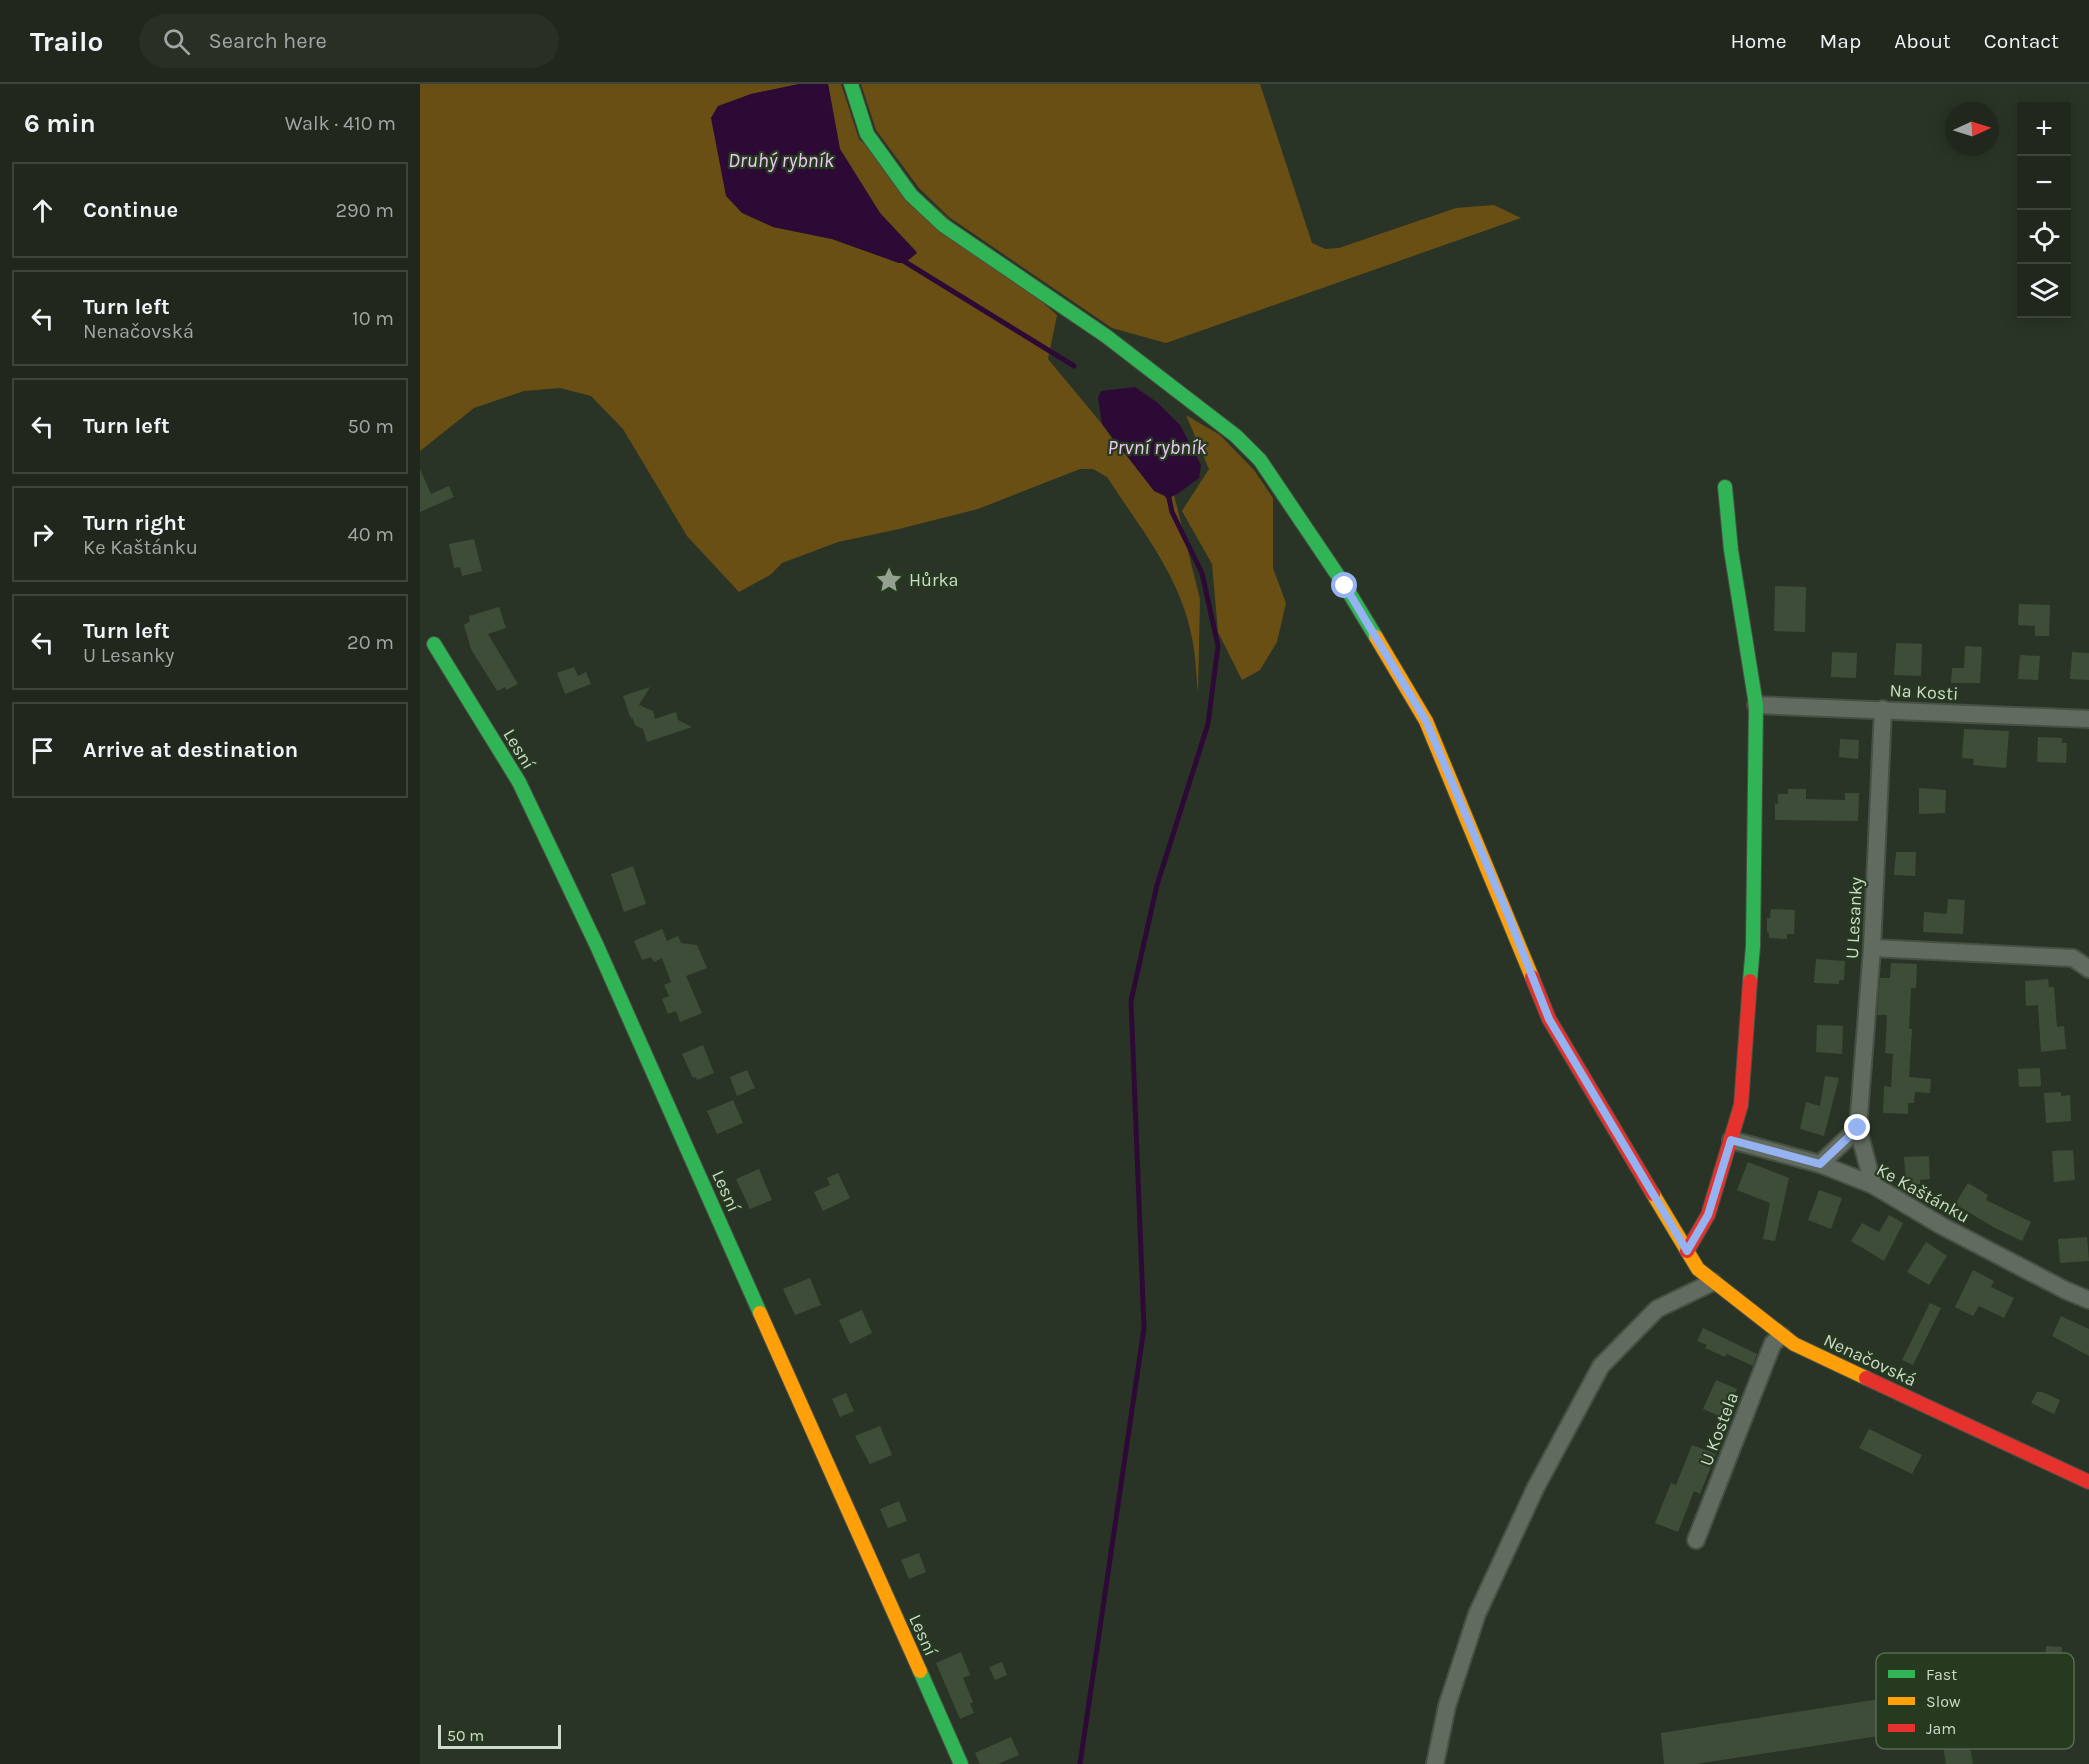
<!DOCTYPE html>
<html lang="en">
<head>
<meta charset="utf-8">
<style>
	body { margin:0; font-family:Karla,sans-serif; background:#282f25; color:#f1f3f6 }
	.controls { position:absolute; right:18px; top:18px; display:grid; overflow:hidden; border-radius:0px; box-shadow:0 3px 15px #0003 }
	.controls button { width:54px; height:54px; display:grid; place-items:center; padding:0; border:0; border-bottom:2px solid #3d443b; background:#20271c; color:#f1f3f6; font:30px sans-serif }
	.compass { position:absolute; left:1525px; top:18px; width:54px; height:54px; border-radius:50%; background:#20271c; box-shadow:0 3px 15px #0003; rotate:86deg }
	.scale { position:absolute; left:18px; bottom:15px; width:123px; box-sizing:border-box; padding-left:6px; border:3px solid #cedaca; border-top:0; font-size:16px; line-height:21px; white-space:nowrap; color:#cedaca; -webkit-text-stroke:4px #263a20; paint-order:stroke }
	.stop { position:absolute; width:18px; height:18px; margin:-14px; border:4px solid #95b2f1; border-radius:50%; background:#fff }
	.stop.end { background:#95b2f1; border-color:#fff; box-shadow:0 2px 6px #0008 }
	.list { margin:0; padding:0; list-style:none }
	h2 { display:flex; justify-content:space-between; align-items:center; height:78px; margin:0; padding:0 24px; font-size:26px }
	h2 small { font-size:20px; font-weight:400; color:#a2a5a3 }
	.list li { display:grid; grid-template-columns:39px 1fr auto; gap:18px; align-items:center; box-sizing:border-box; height:96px; margin:0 12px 12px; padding:0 12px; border:2px solid #3d443b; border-radius:0px }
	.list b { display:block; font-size:22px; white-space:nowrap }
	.list p { margin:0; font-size:20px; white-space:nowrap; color:#a2a5a3 }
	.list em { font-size:20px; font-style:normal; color:#a2a5a3 }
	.icon { flex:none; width:33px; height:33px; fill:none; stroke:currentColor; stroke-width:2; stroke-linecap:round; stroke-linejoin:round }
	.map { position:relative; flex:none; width:1669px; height:1680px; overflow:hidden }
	header { display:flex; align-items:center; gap:36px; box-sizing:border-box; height:84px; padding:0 30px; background:#20271c; border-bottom:2px solid #3d443b }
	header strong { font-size:28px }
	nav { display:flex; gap:33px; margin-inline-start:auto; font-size:21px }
	.search { width:420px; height:54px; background:#282f25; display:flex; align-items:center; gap:15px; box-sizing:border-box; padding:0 21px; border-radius:33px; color:#a2a5a3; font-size:22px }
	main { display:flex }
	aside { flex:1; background:#20271c }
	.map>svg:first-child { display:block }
</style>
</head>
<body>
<header>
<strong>Trailo</strong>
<div class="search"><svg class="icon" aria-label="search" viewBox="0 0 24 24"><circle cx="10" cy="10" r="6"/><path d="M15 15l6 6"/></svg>Search here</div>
<nav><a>Home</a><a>Map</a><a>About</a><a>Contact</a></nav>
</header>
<main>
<aside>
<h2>6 min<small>Walk · 410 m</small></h2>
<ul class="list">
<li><svg class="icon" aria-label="ahead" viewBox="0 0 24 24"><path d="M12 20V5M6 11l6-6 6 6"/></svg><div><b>Continue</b></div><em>290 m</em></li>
<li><svg class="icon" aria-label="left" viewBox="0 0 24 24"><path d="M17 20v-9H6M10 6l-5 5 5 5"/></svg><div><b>Turn left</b><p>Nenačovská</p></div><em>10 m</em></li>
<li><svg class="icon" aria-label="left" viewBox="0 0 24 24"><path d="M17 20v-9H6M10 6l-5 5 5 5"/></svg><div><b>Turn left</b></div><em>50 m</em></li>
<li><svg class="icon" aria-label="right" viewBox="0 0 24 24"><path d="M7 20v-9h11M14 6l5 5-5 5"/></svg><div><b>Turn right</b><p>Ke Kaštánku</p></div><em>40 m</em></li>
<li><svg class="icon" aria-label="left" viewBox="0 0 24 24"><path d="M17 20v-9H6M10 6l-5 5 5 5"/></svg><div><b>Turn left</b><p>U Lesanky</p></div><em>20 m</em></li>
<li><svg class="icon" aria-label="arrive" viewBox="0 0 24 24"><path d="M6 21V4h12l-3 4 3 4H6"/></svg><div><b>Arrive at destination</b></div></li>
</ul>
</aside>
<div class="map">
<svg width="1669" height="1680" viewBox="0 0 1669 1680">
	<rect width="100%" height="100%" fill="#2a3426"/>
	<!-- green -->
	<g fill="#6a4f14">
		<path d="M0 0H379L331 10 298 23 291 34 353 143 412 155 479 179H485L497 168 460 129 420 65 408 0H421L439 55 637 231 628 275 682 340 697 362 749 414 754 411 780 515 778 609C776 591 776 572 772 554 761 493 720 444 687 393L673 385H660L558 425 479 445 418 458 362 479 350 491 319 508 267 452 203 345 171 312 140 304 104 307 54 324 0 367Z"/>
		<polygon points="441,0 840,0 892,159 905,165 919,164 1036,124 1074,121 1103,135 1101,134 746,259 692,244 529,133 499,104 456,46"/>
		<polygon points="766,331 800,351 834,386 853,414 853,484 866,519 857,558 840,586 822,596 798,548 792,480 762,427 789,385"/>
	</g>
	<!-- water -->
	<g fill="#2d0a35">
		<polygon points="379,0 408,0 420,65 460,129 497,169 485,179 479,179 412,155 353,143 322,129 306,112 291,34 298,22 331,10"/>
		<polygon points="715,303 738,319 760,341 781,381 779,394 759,409 749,414 734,407 682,340 678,314 681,307"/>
	</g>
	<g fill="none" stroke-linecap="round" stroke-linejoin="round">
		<!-- stream -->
		<g stroke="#2d0a35" stroke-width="5">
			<polyline points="482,176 654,282"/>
			<polyline points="660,1680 724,1244 711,917 737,801 788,640 798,562 782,489 752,428 749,414 746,409"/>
		</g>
	</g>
	<!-- building -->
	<g fill="#3e4d38">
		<polygon points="0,385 11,410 29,402 34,413 0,428"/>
		<polygon points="54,455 62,487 42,492 40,483 34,484 29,460"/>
		<polygon points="1355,502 1386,503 1385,548 1354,547"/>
		<polygon points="1599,520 1630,521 1629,552 1615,552 1615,542 1598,541"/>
		<polygon points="79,523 86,544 68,550 98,600 86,606 85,603 77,607 51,565 44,541 50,537 49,532"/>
		<polygon points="1476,559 1502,560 1501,592 1474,591"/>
		<polygon points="1545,562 1562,563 1560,599 1531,599 1532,584 1544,584"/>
		<polygon points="1412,568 1437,569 1436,594 1411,593"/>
		<polygon points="1652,568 1669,569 1669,596 1650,595"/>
		<polygon points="1600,571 1620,572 1618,596 1598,595"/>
		<polygon points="154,583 158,592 166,588 171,600 145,610 137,589"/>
		<polygon points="230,603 219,621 233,627 235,635 256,628 258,636 272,643 227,658 223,645 215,641 212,633 211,635 203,612"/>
		<polygon points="1544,645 1589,647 1586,684 1553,681 1554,675 1542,674"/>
		<polygon points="1618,653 1642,654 1642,659 1647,659 1646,679 1617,678"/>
		<polygon points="1420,655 1439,656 1438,675 1419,673"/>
		<polygon points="1499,704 1526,706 1525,729 1499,730"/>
		<polygon points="1368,705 1386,705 1386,715 1425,716 1425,709 1439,709 1438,737 1355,736 1355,719 1358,720 1358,710 1368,710"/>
		<polygon points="1476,768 1496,768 1495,792 1474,791"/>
		<polygon points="213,782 226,820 204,828 191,790"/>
		<polygon points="1528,815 1545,816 1543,850 1503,848 1504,828 1527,830"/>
		<polygon points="1351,825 1375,826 1374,850 1367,850 1367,855 1349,854 1349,849 1347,848 1347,834 1350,834"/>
		<polygon points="242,845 247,857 258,852 261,859 277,861 287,884 266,892 282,929 260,938 256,927 248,930 242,915 249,912 244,901 251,898 242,874 234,878 231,873 222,876 214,857"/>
		<polygon points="1396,875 1425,877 1424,896 1419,896 1419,900 1394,899"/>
		<polygon points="1471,879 1497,880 1496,904 1491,904 1489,945 1492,945 1489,993 1511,995 1510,1009 1495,1008 1494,1019 1488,1019 1488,1030 1463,1029 1464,1002 1471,1003 1473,970 1465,969 1467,931 1457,931 1460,894 1470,894"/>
		<polygon points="1628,895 1629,903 1634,903 1637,943 1644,942 1646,965 1621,968 1618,921 1606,922 1605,897"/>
		<polygon points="1397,941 1423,942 1422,970 1396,968"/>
		<polygon points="283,961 294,989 277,996 276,993 273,994 262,970"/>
		<polygon points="1620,984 1621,1002 1599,1003 1598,985"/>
		<polygon points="327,986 335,1004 317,1012 310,993"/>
		<polygon points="1405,992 1419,994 1404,1052 1380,1045 1386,1018 1400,1022"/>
		<polygon points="1641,1008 1641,1012 1650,1011 1651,1037 1626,1039 1624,1009"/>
		<polygon points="313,1016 323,1039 297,1050 287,1027"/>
		<polygon points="1653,1066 1655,1096 1634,1098 1632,1067"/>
		<polygon points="1509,1072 1510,1095 1500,1096 1500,1100 1486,1101 1484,1073"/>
		<polygon points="1328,1078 1369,1094 1355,1157 1343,1155 1350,1119 1317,1106"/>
		<polygon points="339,1085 352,1116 330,1125 316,1095"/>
		<polygon points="418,1089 430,1114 403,1127 394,1108 410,1101 407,1094"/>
		<polygon points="1548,1099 1568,1111 1566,1116 1611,1138 1602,1157 1575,1144 1535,1120"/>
		<polygon points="1399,1106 1422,1114 1411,1145 1388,1136"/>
		<polygon points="1469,1131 1483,1139 1464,1177 1431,1157 1442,1139 1459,1148"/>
		<polygon points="1667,1153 1669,1177 1640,1179 1638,1155"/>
		<polygon points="1506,1158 1527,1172 1509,1201 1487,1188"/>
		<polygon points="1553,1186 1574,1197 1571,1203 1594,1214 1584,1234 1559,1222 1553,1232 1535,1223"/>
		<polygon points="390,1194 401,1221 375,1231 363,1205"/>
		<polygon points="1510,1219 1521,1224 1493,1281 1482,1276"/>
		<polygon points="442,1226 452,1249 430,1260 419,1236"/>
		<polygon points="1641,1232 1669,1245 1669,1272 1632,1252"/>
		<polygon points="1283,1244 1337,1270 1333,1282 1307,1270 1305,1273 1285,1264 1287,1261 1277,1257"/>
		<polygon points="1296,1296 1317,1305 1304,1334 1283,1325"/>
		<polygon points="1617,1308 1622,1308 1640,1316 1634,1330 1611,1319"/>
		<polygon points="426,1309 434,1327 420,1333 412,1315"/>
		<polygon points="460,1342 472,1371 450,1380 435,1352"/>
		<polygon points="1449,1345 1502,1371 1492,1390 1439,1364"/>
		<polygon points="1272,1361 1296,1370 1280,1410 1274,1407 1258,1448 1235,1439 1251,1399 1256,1401"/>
		<polygon points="479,1417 487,1437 468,1444 460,1425"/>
		<polygon points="499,1469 506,1488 489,1495 481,1476"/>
		<polygon points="1626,1562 1642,1563 1638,1616 1569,1610 1571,1595 1624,1598"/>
		<polygon points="541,1568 550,1591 543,1594 553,1618 550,1620 554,1629 540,1635 516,1579"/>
		<polygon points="582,1578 587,1591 575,1596 569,1583"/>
		<polygon points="1529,1603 1536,1664 1550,1662 1553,1680 1526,1680 1523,1662 1490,1665 1486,1619 1500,1617 1499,1606"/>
		<polygon points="1460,1615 1465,1651 1276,1680 1244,1680 1241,1649"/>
		<polygon points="591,1653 599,1671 578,1680 560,1680 555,1669"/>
	</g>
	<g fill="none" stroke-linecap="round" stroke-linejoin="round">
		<!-- street casing -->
		<g stroke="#475044" stroke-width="20">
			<g id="street">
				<polyline points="1336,621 1669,635"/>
				<polyline points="1452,864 1653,874 1669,885"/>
				<polyline points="1311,1056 1400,1080 1453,1101 1522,1142 1645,1206 1669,1216"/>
				<polyline points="1400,1080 1438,1044"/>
				<polyline points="1453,1101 1438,1044 1452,864 1463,625"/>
				<polyline points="1276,1456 1353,1259 1362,1252"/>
				<polyline points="1015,1680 1027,1622 1057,1530 1116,1403 1181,1282 1237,1225 1293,1198"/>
			</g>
		</g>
		<!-- fast casing -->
		<g stroke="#475044" stroke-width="16">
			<g id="fast">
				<polyline points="431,0 447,50 491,111 523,141 686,252 816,352 840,376 925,502 956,553"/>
				<polyline points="1305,403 1311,466 1336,621 1333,862 1330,897"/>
				<polyline points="14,560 99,698 177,862 340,1229"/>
				<polyline points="500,1587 541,1680"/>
			</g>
		</g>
		<!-- slow casing -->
		<g stroke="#475044" stroke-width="16">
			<g id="slow">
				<polyline points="956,553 1006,637 1112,893"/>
				<polyline points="1233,1110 1278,1185 1374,1260 1446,1294"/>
				<polyline points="340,1229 500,1587"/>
			</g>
		</g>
		<!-- jam casing -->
		<g stroke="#475044" stroke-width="16">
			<g id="jam">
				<polyline points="1112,893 1129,935 1233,1110"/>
				<polyline points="1267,1167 1288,1131 1321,1021 1330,897"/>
				<polyline points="1446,1294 1669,1398"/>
			</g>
		</g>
		<!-- street -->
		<use href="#street" stroke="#626b5f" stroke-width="16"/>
		<!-- fast -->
		<use href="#fast" stroke="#30b455" stroke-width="14"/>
		<!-- slow -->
		<use href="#slow" stroke="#ff9f0a" stroke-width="14"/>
		<!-- jam -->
		<use href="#jam" stroke="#e5322d" stroke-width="14"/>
	</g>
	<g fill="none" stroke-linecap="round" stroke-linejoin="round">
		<!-- route -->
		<polyline stroke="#95b2f1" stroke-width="8" points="925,502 1006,637 1088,831 1129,935 1267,1167 1288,1131 1311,1056 1400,1080 1438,1044"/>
	</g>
	<!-- icons -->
	<defs>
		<g id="sight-bare" transform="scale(2.07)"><path d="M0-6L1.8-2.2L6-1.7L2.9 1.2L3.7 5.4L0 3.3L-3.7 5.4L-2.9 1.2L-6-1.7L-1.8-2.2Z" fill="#95a091" stroke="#263a20" stroke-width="2.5" paint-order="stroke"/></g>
	</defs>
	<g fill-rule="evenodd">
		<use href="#sight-bare" x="469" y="496"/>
	</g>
	<g text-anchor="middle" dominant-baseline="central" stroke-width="4.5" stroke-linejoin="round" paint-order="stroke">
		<!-- poi labels -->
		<g font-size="18" fill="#cedaca" stroke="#263a20" text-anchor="start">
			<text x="489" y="496">Hůrka</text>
		</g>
		<!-- street labels -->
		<g font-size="18" fill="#cedaca" stroke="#263a20">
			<text transform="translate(1504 608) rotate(3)">Na Kosti</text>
			<text transform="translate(99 665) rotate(59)">Lesní</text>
			<text transform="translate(1434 834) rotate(-87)">U Lesanky</text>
			<text transform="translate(306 1107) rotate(66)">Lesní</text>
			<text transform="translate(1503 1109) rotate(29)">Ke Kaštánku</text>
			<text transform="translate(1450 1276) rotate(25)">Nenačovská</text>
			<text transform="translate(1299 1345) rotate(-69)">U Kostela</text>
			<text transform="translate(503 1551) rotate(66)">Lesní</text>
		</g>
		<!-- water labels -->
		<g font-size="20" font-style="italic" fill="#edc8f7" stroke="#263a20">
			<text x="361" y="76">Druhý rybník</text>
			<text x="737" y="363">První rybník</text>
		</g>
	</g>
	<!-- legend -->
	<rect x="1456" y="1569" width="198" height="96" rx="9" fill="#263a20" stroke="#586a53" stroke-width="1.5"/>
	<rect x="1468" y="1586" width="27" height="8" fill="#30b455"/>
	<rect x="1468" y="1613" width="27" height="8" fill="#ff9f0a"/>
	<rect x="1468" y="1640" width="27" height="8" fill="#e5322d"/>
	<g font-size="16" fill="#cedaca">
		<text x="1506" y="1596">Fast</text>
		<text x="1506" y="1623">Slow</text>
		<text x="1506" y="1650">Jam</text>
	</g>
</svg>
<div class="controls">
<button>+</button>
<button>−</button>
<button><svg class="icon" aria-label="locate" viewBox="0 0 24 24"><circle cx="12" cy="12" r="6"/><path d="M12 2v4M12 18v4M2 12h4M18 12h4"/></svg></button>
<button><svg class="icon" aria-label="layers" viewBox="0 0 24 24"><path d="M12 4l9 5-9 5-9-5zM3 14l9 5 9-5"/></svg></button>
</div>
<svg class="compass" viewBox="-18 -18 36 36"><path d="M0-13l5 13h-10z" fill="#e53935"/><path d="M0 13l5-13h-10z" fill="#a2a5a3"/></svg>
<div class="scale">50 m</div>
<div class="stop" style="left:925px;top:502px"></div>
<div class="stop end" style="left:1438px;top:1044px"></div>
</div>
</main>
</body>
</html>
